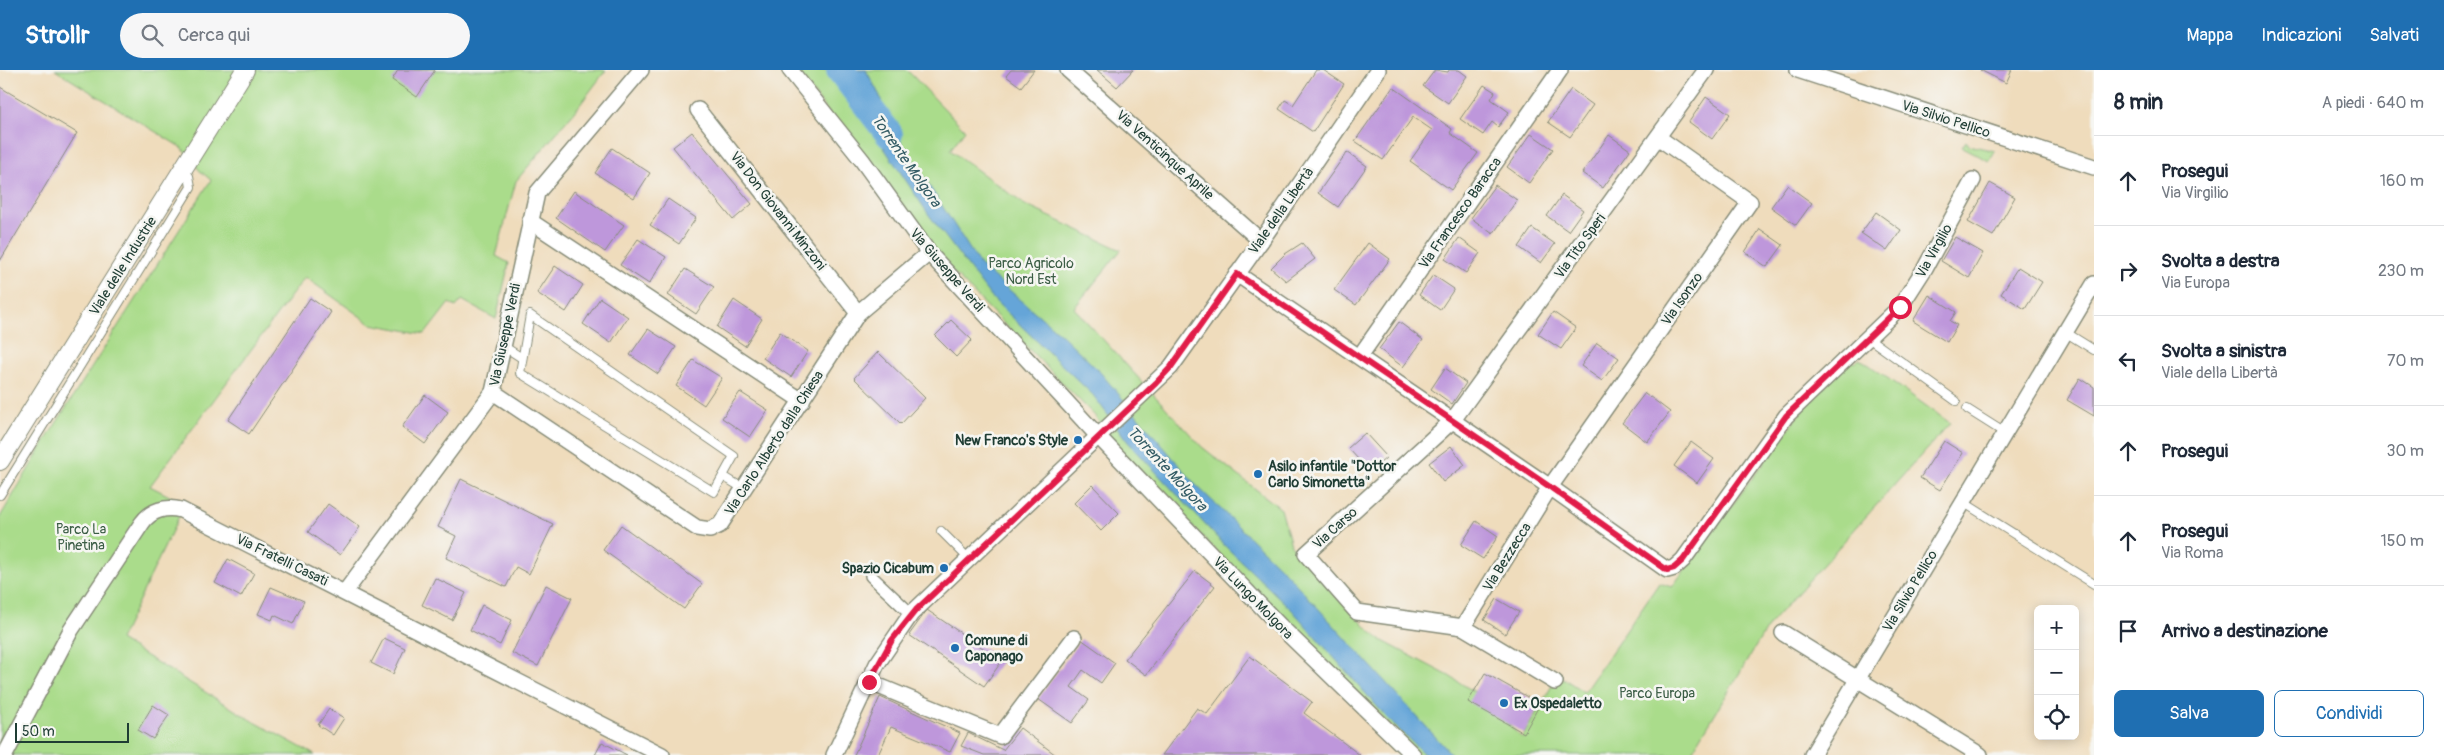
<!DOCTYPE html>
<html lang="it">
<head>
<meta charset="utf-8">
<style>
	body { margin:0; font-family:Pangolin,sans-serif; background:#f6f6f7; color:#1f2937 }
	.controls { position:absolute; right:15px; bottom:15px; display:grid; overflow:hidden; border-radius:8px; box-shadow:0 2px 12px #0003 }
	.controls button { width:45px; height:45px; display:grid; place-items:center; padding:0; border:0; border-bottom:1px solid #e0e1e3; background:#fff; color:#1f2937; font:25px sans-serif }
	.scale { position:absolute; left:15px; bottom:12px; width:114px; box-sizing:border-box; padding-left:5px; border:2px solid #1f3d34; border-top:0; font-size:14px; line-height:18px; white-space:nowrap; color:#1f3d34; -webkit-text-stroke:4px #f6f6f2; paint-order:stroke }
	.stop { position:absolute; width:15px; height:15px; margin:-11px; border:4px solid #e11d48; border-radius:50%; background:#fff }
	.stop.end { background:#e11d48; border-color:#fff; box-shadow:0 1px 5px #0008 }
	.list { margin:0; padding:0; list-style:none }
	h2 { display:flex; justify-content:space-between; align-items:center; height:65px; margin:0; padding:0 20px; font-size:21px }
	h2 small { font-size:16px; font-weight:400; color:#747a83 }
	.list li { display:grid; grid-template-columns:32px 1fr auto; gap:15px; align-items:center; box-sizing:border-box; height:90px; padding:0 20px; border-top:1px solid #e0e1e3 }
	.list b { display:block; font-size:19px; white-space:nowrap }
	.list p { margin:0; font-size:16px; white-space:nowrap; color:#747a83 }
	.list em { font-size:16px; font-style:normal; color:#747a83 }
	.actions { display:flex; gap:10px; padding:15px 20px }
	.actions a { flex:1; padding:11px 0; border:1px solid #1f6fb2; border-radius:8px; text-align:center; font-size:18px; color:#1f6fb2 }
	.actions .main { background:#1f6fb2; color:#fff }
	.icon { flex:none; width:28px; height:28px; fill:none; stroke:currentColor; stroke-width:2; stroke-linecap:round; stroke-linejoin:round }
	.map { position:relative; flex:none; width:2094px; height:685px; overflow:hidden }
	header { display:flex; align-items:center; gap:30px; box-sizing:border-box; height:70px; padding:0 25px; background:#1f6fb2; color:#fff }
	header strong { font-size:24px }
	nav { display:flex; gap:28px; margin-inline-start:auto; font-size:18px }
	.search { width:350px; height:45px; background:#f6f6f7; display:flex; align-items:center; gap:12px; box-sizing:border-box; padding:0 18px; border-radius:28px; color:#747a83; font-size:19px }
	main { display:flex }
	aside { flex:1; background:#fff }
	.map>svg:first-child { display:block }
</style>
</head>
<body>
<header>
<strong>Strollr</strong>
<div class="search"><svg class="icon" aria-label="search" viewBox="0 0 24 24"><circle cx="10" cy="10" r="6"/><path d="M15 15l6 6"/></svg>Cerca qui</div>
<nav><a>Mappa</a><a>Indicazioni</a><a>Salvati</a></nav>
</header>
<main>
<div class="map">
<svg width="2094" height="685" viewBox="0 0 2094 685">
	<rect width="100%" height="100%" fill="#f6f6f2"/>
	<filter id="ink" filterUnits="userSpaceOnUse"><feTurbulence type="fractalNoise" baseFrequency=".02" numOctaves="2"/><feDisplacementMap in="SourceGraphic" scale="10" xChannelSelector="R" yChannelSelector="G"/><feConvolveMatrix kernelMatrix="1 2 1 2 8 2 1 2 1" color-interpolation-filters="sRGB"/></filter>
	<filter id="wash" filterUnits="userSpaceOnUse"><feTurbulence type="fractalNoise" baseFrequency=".0096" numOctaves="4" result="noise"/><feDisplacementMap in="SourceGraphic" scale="20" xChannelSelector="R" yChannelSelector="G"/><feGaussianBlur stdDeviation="1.12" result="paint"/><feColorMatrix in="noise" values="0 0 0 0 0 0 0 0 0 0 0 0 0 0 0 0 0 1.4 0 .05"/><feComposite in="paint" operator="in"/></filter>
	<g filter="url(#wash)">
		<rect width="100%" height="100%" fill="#efdcbc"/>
		<!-- green -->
		<g fill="#aadc8b" stroke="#648c60">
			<polygon points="55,0 606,0 579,36 516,111 496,186 509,193 496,249 462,230 456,237 449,233 425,264 371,254 305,207 150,416 185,434 120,570 251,650 315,685 0,685 0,447 50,363 211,110 200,101 182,78"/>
			<polygon points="796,0 907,0 965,60 950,80 1025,135 1121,180 1074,238 1202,377 1281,439 1291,475 1364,555 1379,569 1449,606 1478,624 1522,668 1558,605 1584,622 1659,513 1672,517 1798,346 1850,289 1855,293 1859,289 1865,292 1950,353 1768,556 1690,685 1419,685 1115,378 1095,346 943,192"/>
			<polygon points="1966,71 1969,75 1995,81 1989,91 1962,77"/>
		</g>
		<!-- water -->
		<polygon fill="#65a5d8" stroke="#427186" points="840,0 866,0 880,26 885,47 980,195 1063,266 1099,301 1195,414 1286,503 1452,685 1425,685 1389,650 1292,540 1225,476 1128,372 1093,325 991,227 929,145 874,63 869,37 847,12"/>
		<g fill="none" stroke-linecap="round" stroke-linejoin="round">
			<!-- river -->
			<polyline stroke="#65a5d8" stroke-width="28" points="840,0 889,64"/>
		</g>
		<g id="blocks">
			<!-- building -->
			<g fill="#be97db">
				<polygon points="398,0 435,0 417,27 392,10"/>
				<polygon points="1011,0 1034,0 1021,17 1006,6"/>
				<polygon points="1097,0 1133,0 1117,17"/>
				<polygon points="1316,0 1323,0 1344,14 1313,62 1279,39 1285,30 1293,35"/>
				<polygon points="1435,0 1448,2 1449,0 1459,0 1467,6 1448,33 1423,16"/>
				<polygon points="1980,0 2012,0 2006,13"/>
				<polygon points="1484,15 1495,22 1491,29 1509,42 1498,57 1492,52 1483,65 1460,49"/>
				<polygon points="0,17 77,63 0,191"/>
				<polygon points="1393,17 1452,59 1450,63 1478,83 1451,120 1410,91 1432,60 1413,47 1383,90 1355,71"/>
				<polygon points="1571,19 1593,35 1570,67 1548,52"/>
				<polygon points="1706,27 1730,44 1712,69 1689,52"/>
				<polygon points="692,62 752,134 733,150 673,77"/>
				<polygon points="1531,64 1553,79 1529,113 1507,97"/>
				<polygon points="1609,65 1630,80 1603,118 1582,103"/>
				<polygon points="612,78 650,103 634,128 595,103"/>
				<polygon points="1347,82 1367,96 1338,137 1318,123"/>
				<polygon points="1990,113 2015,127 1993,166 1968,152"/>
				<polygon points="1495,115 1517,130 1493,164 1471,148"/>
				<polygon points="1787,115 1812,133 1796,155 1771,137"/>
				<polygon points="574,121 624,155 605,182 556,148"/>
				<polygon points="1562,125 1583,140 1568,161 1547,146"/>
				<polygon points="668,129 696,148 679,174 650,155"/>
				<polygon points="1876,142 1901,160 1887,181 1861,163"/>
				<polygon points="1532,158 1555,174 1541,193 1519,177"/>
				<polygon points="1760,159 1783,175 1767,197 1745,182"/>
				<polygon points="1955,167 1983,183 1969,208 1941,191"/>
				<polygon points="1459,168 1480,183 1466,203 1445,189"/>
				<polygon points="638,169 666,187 649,214 620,195"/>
				<polygon points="1302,173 1315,189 1286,211 1271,198 1285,184"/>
				<polygon points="1368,173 1390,189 1356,235 1334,220"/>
				<polygon points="555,196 583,215 566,242 537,223"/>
				<polygon points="2018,197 2042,212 2025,239 2001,224"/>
				<polygon points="685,199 714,217 696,244 668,225"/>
				<polygon points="1433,205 1454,219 1440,240 1419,225"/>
				<polygon points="1929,225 1956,242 1950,251 1957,255 1947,272 1913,251"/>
				<polygon points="310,228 331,242 249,364 228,350"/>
				<polygon points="600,228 628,247 611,273 583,254"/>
				<polygon points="734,230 762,249 745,276 717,257"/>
				<polygon points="1553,242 1576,258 1561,279 1538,264"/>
				<polygon points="951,250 972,270 956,287 935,266"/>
				<polygon points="1399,252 1423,270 1403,297 1379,279"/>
				<polygon points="648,259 676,277 658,304 630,285"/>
				<polygon points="780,262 808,281 791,307 763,288"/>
				<polygon points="1597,273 1619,288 1602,311 1581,296"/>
				<polygon points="878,282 925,328 901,354 854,308"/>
				<polygon points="693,290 722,308 704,335 676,316"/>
				<polygon points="1445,298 1466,313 1452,334 1431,319"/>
				<polygon points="2080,308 2094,317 2094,346 2067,330"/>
				<polygon points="740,322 768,340 750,367 722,348"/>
				<polygon points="1645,323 1670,342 1647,372 1622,353"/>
				<polygon points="425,325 448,342 425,374 402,357"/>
				<polygon points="1365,363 1387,387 1370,402 1348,378"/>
				<polygon points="1944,371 1963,383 1940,420 1920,408"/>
				<polygon points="1691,372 1714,389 1697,413 1674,396"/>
				<polygon points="1451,376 1465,395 1443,412 1429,393"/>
				<polygon points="461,409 553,454 529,504 516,497 506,517 446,488 456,466 438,457"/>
				<polygon points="1092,415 1119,443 1101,461 1074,433"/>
				<polygon points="328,434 360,457 340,485 308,462"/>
				<polygon points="1476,451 1498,466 1483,489 1461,475"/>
				<polygon points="621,455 702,514 684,539 603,480"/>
				<polygon points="228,489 254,503 241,527 215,513"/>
				<polygon points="1195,501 1215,516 1146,605 1125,589"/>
				<polygon points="435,508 466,523 452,550 422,535"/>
				<polygon points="546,515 572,528 538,596 512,583"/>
				<polygon points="271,517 304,531 293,554 274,545 272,550 258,544"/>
				<polygon points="1497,529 1519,542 1505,564 1484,550"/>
				<polygon points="482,535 512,550 500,575 470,560"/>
				<polygon points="927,540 1002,591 984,616 909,565"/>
				<polygon points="384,568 405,578 393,604 371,593"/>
				<polygon points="1081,569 1115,593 1101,613 1083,600 1071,617 1089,630 1072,653 1038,629"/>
				<polygon points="1250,586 1312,632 1304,643 1360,685 1162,685 1197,638 1207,644"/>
				<polygon points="1485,603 1540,634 1524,663 1468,632"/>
				<polygon points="880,627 960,663 950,682 891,657 878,685 854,685"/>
				<polygon points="153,635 169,645 153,669 138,660"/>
				<polygon points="329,639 344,648 333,665 318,655"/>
				<polygon points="1020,658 1056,685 984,685 961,676 968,663 1003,680"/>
				<polygon points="602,672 627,685 595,685"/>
			</g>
		</g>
	</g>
	<g filter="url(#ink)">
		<use href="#blocks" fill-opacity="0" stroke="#878c78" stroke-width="1"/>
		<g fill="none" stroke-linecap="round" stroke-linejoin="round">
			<!-- service casing -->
			<g stroke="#878c78" stroke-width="10">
				<g id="service">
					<polygon points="530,245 734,386 714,422 520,303"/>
					<polyline points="2065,262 2094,280"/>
					<polyline points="1867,267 1956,331"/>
					<polyline points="503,276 522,288"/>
					<polyline points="1967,339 2005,363"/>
					<polyline points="723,406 744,419"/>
					<polyline points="0,425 191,117 189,106 183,100"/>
					<polyline points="1963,432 2094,514"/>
					<polyline points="941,461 970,490"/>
				</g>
			</g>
			<!-- pedestrian casing -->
			<g stroke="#878c78" stroke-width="14">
				<polyline id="pedestrian" points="871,506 911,544"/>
			</g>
			<!-- minor casing -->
			<g stroke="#878c78" stroke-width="18">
				<g id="minor">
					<polyline points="790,0 862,90 929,183 1098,366 1280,556 1413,685"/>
					<polyline points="1068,0 1261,171"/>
					<polyline points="1798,0 2094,97"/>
					<polyline points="698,40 858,243"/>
					<polyline points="530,151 802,331"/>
					<polyline points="1237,204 1550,417 1667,500 1674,498 1683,490 1786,346 1900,237 1925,198 1973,110"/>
					<polyline points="1360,286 1560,0"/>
					<polyline points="493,322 697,458 710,460 720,455 858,243 929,183"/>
					<polyline points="345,522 493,322 537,123 641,0"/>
					<polyline points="1463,557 1550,417 1750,132 1659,68"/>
					<polyline points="1783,563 1980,685"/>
					<polyline points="869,612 1000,666 1074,568"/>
					<polyline points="1555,612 1463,557 1357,542 1306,484 1453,350 1706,0"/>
					<path d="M5 685 71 560 142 453C151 440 166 436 181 440L662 685"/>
					<polyline points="834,685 877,594 911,544 1171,297 1261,171 1378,0"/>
					<polyline points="1812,685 2094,214"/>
				</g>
			</g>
			<!-- tertiary casing -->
			<g stroke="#878c78" stroke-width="20">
				<polyline id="tertiary" points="0,391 245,0"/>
			</g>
			<!-- service -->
			<use href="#service" stroke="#fff" stroke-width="8"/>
			<!-- pedestrian -->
			<use href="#pedestrian" stroke="#fff" stroke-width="11"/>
			<!-- minor -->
			<use href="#minor" stroke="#fff" stroke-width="15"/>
			<!-- tertiary -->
			<use href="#tertiary" stroke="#fff" stroke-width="18"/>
		</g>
	</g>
	<g fill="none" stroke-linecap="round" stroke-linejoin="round" filter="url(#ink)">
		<!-- route -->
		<polyline stroke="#e11d48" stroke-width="6" points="869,612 892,570 916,540 1156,313 1171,297 1237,204 1550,417 1667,500 1674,498 1683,490 1786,346 1900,237"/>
	</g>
	<!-- markers -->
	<g fill="#1f6fb2" stroke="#f6f6f2" stroke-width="2">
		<circle cx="1078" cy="370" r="5"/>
		<circle cx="1258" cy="404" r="5"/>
		<circle cx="944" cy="498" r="5"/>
		<circle cx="955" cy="578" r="5"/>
		<circle cx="1504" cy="633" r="5"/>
	</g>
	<g text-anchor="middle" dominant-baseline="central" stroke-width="5" stroke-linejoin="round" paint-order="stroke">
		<!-- street labels -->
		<g font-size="14" fill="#1f3d34" stroke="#f6f6f2">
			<text transform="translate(1946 49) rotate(18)">Via Silvio Pellico</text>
			<text transform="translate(1165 85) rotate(42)">Via Venticinque Aprile</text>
			<text transform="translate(778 141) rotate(52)">Via Don Giovanni Minzoni</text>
			<text transform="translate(1281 141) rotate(-55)">Viale della Libertà</text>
			<text transform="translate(1460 143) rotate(-55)">Via Francesco Baracca</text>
			<text transform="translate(1580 176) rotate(-54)">Via Tito Speri</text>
			<text transform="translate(1934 181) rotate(-61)">Via Virgilio</text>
			<text transform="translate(123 196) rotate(-58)">Viale delle Industrie</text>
			<text transform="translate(947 200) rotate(49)">Via Giuseppe Verdi</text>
			<text transform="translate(1682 229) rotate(-55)">Via Isonzo</text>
			<text transform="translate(505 265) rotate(-78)">Via Giuseppe Verdi</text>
			<text transform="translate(774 373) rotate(-57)">Via Carlo Alberto dalla Chiesa</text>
			<text transform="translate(1335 458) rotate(-42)">Via Carso</text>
			<text transform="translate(1507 487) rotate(-58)">Via Bezzecca</text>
			<text transform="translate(282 490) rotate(26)">Via Fratelli Casati</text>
			<text transform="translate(1910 521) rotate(-59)">Via Silvio Pellico</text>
			<text transform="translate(1253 528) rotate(46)">Via Lungo Molgora</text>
		</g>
		<!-- park labels -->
		<g font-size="14" fill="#3b5d45" stroke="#f6f6f2">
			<text x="1031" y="193">Parco Agricolo<tspan x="1031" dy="16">Nord Est</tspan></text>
			<text x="81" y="459">Parco La<tspan x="81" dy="16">Pinetina</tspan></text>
			<text x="1657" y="623">Parco Europa</text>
		</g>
		<!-- poi labels -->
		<g font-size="14" font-weight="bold" fill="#1f3d34" stroke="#f6f6f2" text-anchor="start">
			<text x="1068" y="370" text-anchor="end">New Franco's Style</text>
			<text x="1268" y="396">Asilo infantile "Dottor<tspan x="1268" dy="16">Carlo Simonetta"</tspan></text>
			<text x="934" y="498" text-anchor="end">Spazio Cicabum</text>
			<text x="965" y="570">Comune di<tspan x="965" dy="16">Caponago</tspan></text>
			<text x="1514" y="633">Ex Ospedaletto</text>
		</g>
		<!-- water labels -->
		<g font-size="15" font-style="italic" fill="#345c65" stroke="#f6f6f2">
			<text transform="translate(906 91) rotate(55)">Torrente Molgora</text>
			<text transform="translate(1167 399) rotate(47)">Torrente Molgora</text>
		</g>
	</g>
</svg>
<div class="controls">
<button>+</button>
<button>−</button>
<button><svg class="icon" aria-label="locate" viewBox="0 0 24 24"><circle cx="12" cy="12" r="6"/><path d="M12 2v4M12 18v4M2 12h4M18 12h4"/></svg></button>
</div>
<div class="scale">50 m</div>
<div class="stop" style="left:1900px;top:237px"></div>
<div class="stop end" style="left:869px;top:612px"></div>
</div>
<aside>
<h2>8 min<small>A piedi · 640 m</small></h2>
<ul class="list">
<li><svg class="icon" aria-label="ahead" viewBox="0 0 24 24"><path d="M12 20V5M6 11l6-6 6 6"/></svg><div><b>Prosegui</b><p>Via Virgilio</p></div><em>160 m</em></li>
<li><svg class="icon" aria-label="right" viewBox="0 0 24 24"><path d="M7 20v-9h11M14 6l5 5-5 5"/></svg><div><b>Svolta a destra</b><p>Via Europa</p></div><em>230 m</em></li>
<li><svg class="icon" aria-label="left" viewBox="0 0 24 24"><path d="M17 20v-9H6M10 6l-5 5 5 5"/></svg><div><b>Svolta a sinistra</b><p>Viale della Libertà</p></div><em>70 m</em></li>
<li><svg class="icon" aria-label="ahead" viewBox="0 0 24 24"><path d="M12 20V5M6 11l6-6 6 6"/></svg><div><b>Prosegui</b></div><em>30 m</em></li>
<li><svg class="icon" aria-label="ahead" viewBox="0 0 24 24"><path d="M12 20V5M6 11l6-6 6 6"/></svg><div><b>Prosegui</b><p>Via Roma</p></div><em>150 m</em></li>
<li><svg class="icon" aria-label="arrive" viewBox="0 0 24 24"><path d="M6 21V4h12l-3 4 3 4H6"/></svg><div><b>Arrivo a destinazione</b></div></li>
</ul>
<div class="actions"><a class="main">Salva</a><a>Condividi</a></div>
</aside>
</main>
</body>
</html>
